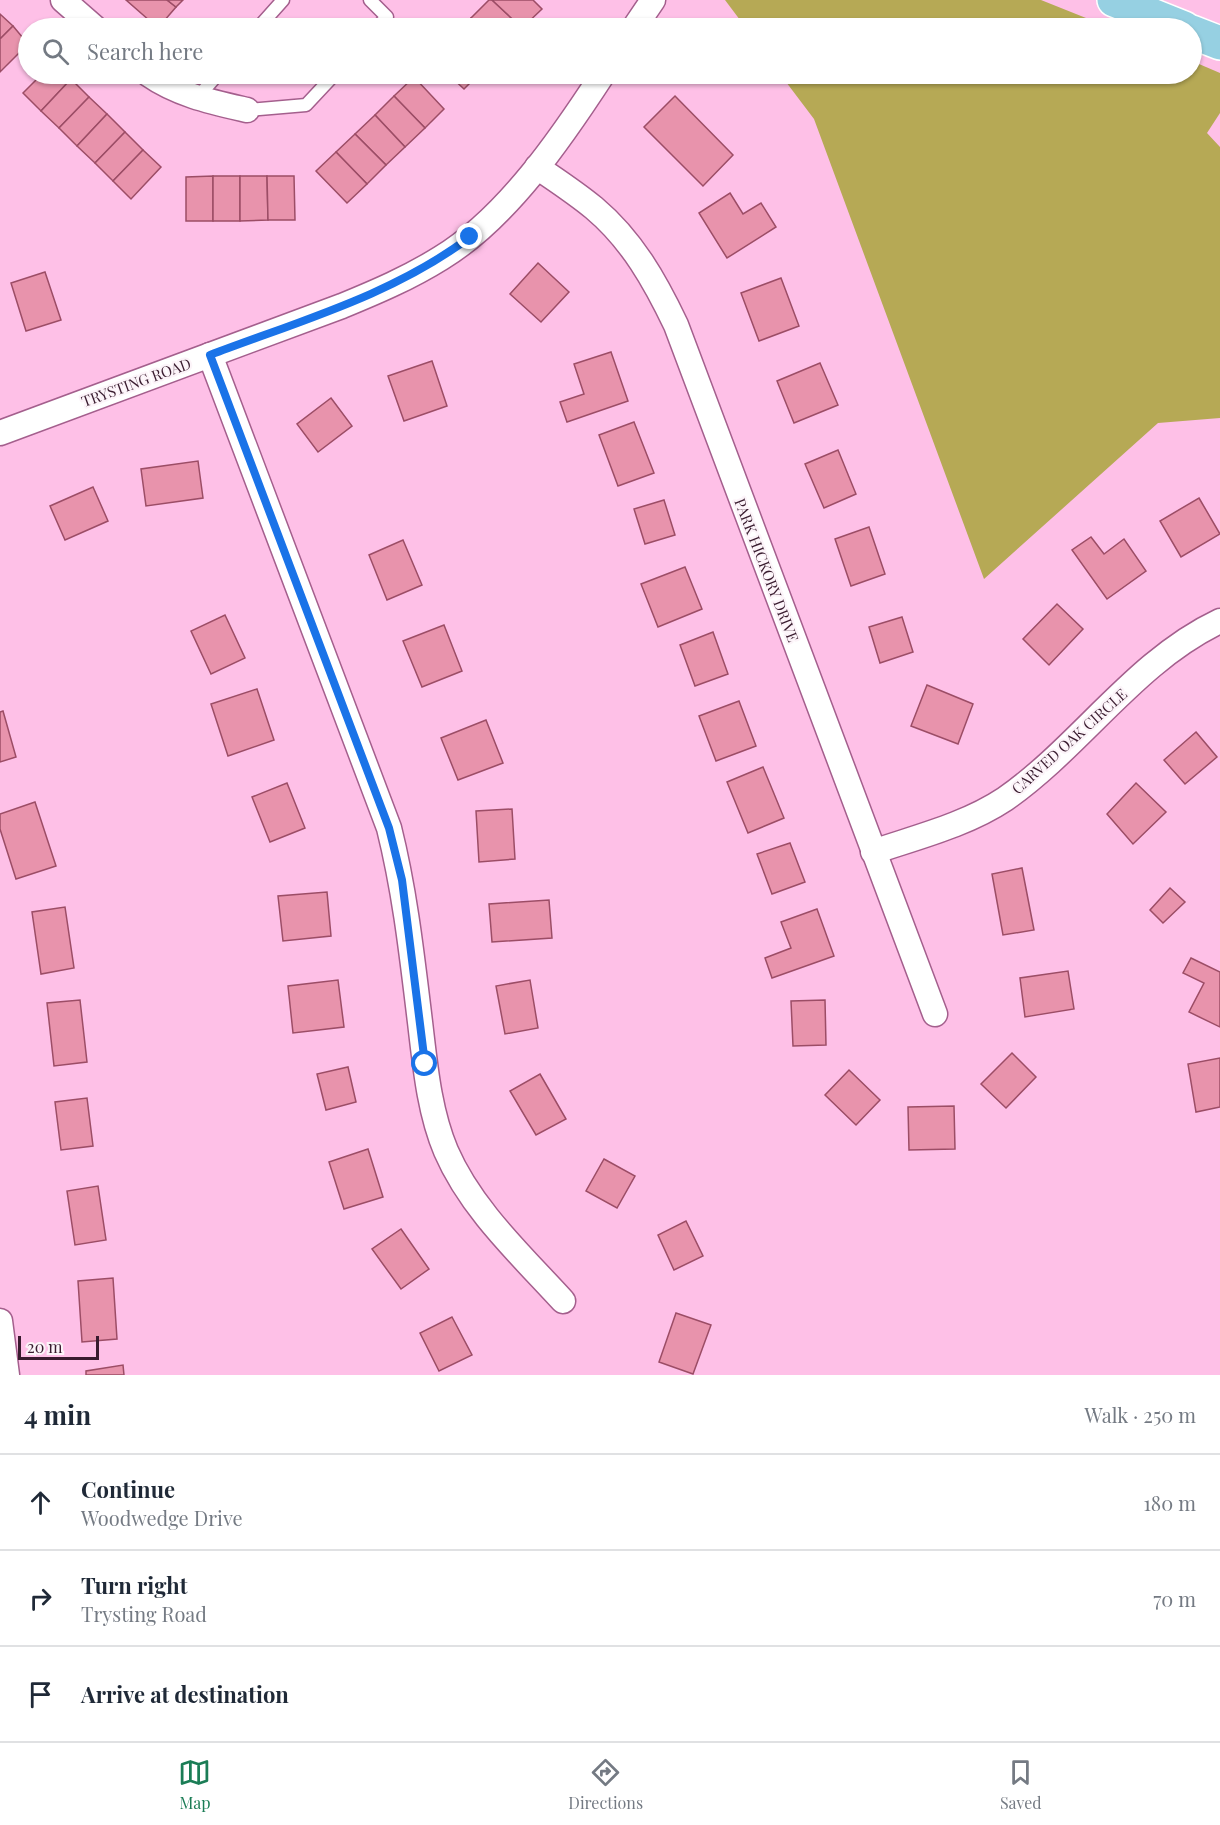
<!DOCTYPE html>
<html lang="en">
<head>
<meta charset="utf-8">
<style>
	body { margin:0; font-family:"Playfair Display",serif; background:#f2f2f3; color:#1f2937 }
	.scale { position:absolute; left:18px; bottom:15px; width:81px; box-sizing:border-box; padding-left:6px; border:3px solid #381b2e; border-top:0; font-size:16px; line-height:21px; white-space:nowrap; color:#381b2e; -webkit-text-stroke:4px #fcf4f9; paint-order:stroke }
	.stop { position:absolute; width:18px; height:18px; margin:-14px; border:4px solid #1a73e8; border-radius:50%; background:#fff }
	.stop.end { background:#1a73e8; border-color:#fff; box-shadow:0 2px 6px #0008 }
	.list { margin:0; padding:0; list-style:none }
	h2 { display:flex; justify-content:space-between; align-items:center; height:78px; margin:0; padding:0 24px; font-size:26px }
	h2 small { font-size:20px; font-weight:400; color:#747a83 }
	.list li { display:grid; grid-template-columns:39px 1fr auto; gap:18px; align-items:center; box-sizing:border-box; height:96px; padding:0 24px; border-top:2px solid #e0e1e3 }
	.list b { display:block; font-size:22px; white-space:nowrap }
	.list p { margin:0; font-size:20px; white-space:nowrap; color:#747a83 }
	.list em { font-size:20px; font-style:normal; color:#747a83 }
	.icon { flex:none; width:33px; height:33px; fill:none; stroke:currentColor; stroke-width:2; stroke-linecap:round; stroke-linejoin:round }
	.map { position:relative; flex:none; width:1220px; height:1375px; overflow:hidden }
	.search { position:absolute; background:#fff; box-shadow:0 2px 4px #0004; left:18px; right:18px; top:18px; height:66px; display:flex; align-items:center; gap:15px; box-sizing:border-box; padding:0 21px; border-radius:33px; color:#747a83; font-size:22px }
	.sheet { height:366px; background:#fff }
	nav { display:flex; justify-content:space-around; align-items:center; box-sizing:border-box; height:84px; border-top:2px solid #e0e1e3; background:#fff; font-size:16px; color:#747a83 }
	nav a { display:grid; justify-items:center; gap:3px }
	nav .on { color:#1b7d56 }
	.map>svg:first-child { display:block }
</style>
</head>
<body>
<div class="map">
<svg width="1220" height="1375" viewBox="0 0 1220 1375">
	<rect width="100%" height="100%" fill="#fec0e7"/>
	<!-- forest -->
	<g fill="#b6a955">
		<polygon points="725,0 1041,0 1111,28 746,28"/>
		<polygon points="1192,61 1220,73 1220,113 1207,133 1220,147 1220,418 1158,423 984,579 814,119 780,74 1192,74"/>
	</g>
	<!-- building -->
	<g fill="#e893ac" stroke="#9c4d66" stroke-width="1.5">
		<polygon points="126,0 167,0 176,7 158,28"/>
		<polygon points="167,0 183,0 176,7"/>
		<polygon points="489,0 492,0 522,28 482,28 471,18"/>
		<polygon points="492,0 533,0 542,9 522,28"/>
		<polygon points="0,14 13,26 0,39"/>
		<polygon points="471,18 482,28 461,28"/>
		<polygon points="13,26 28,44 0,72 0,39"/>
		<polygon points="42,74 65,74 71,79 41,111 23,93"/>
		<polygon points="448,74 479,74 464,89"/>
		<polygon points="414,77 444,109 425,128 394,96"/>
		<polygon points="71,79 89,97 59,128 41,111"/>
		<polygon points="394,96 425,128 405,147 375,115"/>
		<polygon points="675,96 733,155 703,186 644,127"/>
		<polygon points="89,97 107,114 77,146 59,128"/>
		<polygon points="107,114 125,132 95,163 77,146"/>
		<polygon points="375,115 405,147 386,165 355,134"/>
		<polygon points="125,132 143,150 113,181 95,163"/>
		<polygon points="355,134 386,165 367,184 336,152"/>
		<polygon points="143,150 161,167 131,199 113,181"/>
		<polygon points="336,152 367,184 347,203 316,171"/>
		<polygon points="213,176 213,221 186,221 186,177"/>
		<rect x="213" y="176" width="27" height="45"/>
		<polygon points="240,176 267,176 268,220 240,221"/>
		<polygon points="267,176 294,176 295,220 268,220"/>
		<polygon points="730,193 743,214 761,203 776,227 727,258 699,213"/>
		<polygon points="538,263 569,292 541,322 510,294"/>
		<polygon points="45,272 61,320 26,331 11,283"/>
		<polygon points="781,278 799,326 759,341 741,293"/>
		<polygon points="611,352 628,401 567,422 560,402 584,394 574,364"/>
		<polygon points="432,361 447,406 404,421 388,376"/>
		<polygon points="820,363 838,405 794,423 777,381"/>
		<polygon points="331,398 352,426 318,452 297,424"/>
		<polygon points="634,422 654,473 618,486 599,435"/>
		<polygon points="838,450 856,494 824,508 805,464"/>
		<polygon points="198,461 203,498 146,506 141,469"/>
		<polygon points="93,487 108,521 65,540 50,506"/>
		<polygon points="1199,498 1220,534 1181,557 1160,521"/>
		<polygon points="664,500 675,535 645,544 634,509"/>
		<polygon points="869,527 885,574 851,586 835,539"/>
		<polygon points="1091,537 1104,554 1124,539 1146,571 1107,599 1072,550"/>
		<polygon points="403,540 422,585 387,600 369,555"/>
		<polygon points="685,567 702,609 658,627 641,584"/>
		<polygon points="1057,604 1083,629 1049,665 1023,639"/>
		<polygon points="225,615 245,658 211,674 191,631"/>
		<polygon points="902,617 913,652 880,663 869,627"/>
		<polygon points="444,625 462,671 422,687 403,641"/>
		<polygon points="713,632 728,674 695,686 680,645"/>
		<polygon points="927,685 973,704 958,744 911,726"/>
		<polygon points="257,689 274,740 228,756 211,704"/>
		<polygon points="739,701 756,746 716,761 699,716"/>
		<polygon points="3,711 16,757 0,762 0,712"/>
		<polygon points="486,720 503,763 458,780 441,738"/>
		<polygon points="1196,732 1217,757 1185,784 1164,760"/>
		<polygon points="763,767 784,818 748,833 727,782"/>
		<polygon points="287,783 305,828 270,842 252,797"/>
		<polygon points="1136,783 1166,812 1133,844 1107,814"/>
		<polygon points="35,802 56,866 16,879 0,829 0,814"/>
		<polygon points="512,809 515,859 479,862 476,811"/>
		<polygon points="790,843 805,882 772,894 757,854"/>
		<polygon points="1022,868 1034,930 1003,935 992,874"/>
		<polygon points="1170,888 1185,902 1163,923 1150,910"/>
		<polygon points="327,892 331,936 283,941 278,896"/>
		<polygon points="549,900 552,938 492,942 489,904"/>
		<polygon points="65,907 74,968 41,974 32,912"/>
		<polygon points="817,909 834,956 772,978 765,958 791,948 781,922"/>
		<polygon points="1191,958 1220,972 1220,1027 1189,1012 1204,983 1183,973"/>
		<polygon points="1068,971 1074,1009 1025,1017 1020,978"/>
		<polygon points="338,980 344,1027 293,1033 288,986"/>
		<polygon points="530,980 538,1028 505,1034 496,986"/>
		<polygon points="80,1000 87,1062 54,1066 47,1003"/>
		<polygon points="825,1000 826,1045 793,1046 791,1001"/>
		<polygon points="1012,1053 1036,1077 1006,1108 981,1084"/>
		<polygon points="1220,1058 1220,1107 1196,1112 1188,1064"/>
		<polygon points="348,1067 356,1102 326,1110 317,1074"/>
		<polygon points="849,1070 880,1100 856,1125 825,1095"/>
		<polygon points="540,1074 566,1119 536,1135 510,1091"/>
		<polygon points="87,1098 93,1146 61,1150 55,1102"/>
		<polygon points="954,1106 955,1149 909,1150 908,1107"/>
		<polygon points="368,1149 383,1197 344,1209 329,1162"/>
		<polygon points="604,1159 635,1176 617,1208 586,1191"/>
		<polygon points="98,1186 106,1240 75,1245 67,1191"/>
		<polygon points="686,1221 703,1256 674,1270 658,1235"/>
		<polygon points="401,1229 429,1269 401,1289 372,1249"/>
		<polygon points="113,1278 117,1339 82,1342 78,1281"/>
		<polygon points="676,1313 711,1325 693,1374 659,1362"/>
		<polygon points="452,1317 472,1355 439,1371 420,1333"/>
		<polygon points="123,1365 124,1375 86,1375 86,1371"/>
	</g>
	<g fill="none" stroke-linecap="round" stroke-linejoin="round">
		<!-- service casing -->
		<g stroke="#a45f8d" stroke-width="15">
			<g id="service">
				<polyline points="370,0 387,17 376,28"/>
				<polyline points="258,28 283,0"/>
				<polyline points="197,98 218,74"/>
				<polyline points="247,110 306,105 335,74"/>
			</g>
		</g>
		<!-- minor casing -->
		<g stroke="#a45f8d" stroke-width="27">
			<g id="minor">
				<polyline points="63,0 95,28"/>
				<polyline points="634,28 653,0"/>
				<path d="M148 74C178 95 212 102 247 110"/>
				<path d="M537 167C556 180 576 193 594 208 632 240 655 281 676 325L935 1014"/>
				<path d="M210 355 389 828C405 892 412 956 420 1022 425 1064 429 1111 446 1151 471 1209 521 1255 563 1301"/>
				<path d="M0 433 342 306C376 292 409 278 441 258 507 218 562 137 603 74"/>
				<path d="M873 852C917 837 966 825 1005 799 1081 746 1135 661 1220 621"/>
				<polyline points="0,1321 7,1375"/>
			</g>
		</g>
		<!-- primary casing -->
		<g stroke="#fff" stroke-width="36">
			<g id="primary">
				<polyline points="1114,0 1184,28"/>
				<polyline points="1192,32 1220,43"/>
			</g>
		</g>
		<!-- service -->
		<use href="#service" stroke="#fff" stroke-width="12"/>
		<!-- minor -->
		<use href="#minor" stroke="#fff" stroke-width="24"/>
		<!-- primary -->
		<use href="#primary" stroke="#96d0e2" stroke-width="33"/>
	</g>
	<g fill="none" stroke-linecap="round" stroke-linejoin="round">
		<!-- route -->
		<path stroke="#1a73e8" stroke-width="8" d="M425 1064 402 880 389 828 210 355C299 321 393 295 470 237"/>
	</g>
	<g text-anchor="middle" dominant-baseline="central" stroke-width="4.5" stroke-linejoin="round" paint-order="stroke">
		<!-- street labels -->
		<g font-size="15" fill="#381b2e" stroke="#fcf4f9">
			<text transform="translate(136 382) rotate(-20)">TRYSTING ROAD</text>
			<text transform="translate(767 570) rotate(69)">PARK HICKORY DRIVE</text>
			<text transform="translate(1069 741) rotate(-42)">CARVED OAK CIRCLE</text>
		</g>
	</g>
</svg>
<div class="scale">20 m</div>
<div class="stop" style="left:425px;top:1064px"></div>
<div class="stop end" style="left:470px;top:237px"></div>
<div class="search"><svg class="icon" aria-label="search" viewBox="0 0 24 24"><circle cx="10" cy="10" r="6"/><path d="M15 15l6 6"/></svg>Search here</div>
</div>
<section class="sheet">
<h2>4 min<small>Walk · 250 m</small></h2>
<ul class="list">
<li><svg class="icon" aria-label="ahead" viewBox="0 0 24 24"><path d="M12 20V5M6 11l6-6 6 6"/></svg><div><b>Continue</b><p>Woodwedge Drive</p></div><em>180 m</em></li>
<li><svg class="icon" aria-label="right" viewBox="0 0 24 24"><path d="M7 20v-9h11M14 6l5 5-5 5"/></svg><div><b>Turn right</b><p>Trysting Road</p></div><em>70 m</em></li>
<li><svg class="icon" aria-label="arrive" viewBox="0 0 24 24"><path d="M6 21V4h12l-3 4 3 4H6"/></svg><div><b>Arrive at destination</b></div></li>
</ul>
</section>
<nav>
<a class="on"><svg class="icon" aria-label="map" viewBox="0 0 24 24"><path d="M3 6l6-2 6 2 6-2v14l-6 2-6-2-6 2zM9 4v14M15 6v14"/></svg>Map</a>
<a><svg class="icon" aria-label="directions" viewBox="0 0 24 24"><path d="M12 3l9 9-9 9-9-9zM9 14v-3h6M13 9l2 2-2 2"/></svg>Directions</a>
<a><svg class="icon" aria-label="saved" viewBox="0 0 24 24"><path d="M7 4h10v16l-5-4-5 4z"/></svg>Saved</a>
</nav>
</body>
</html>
